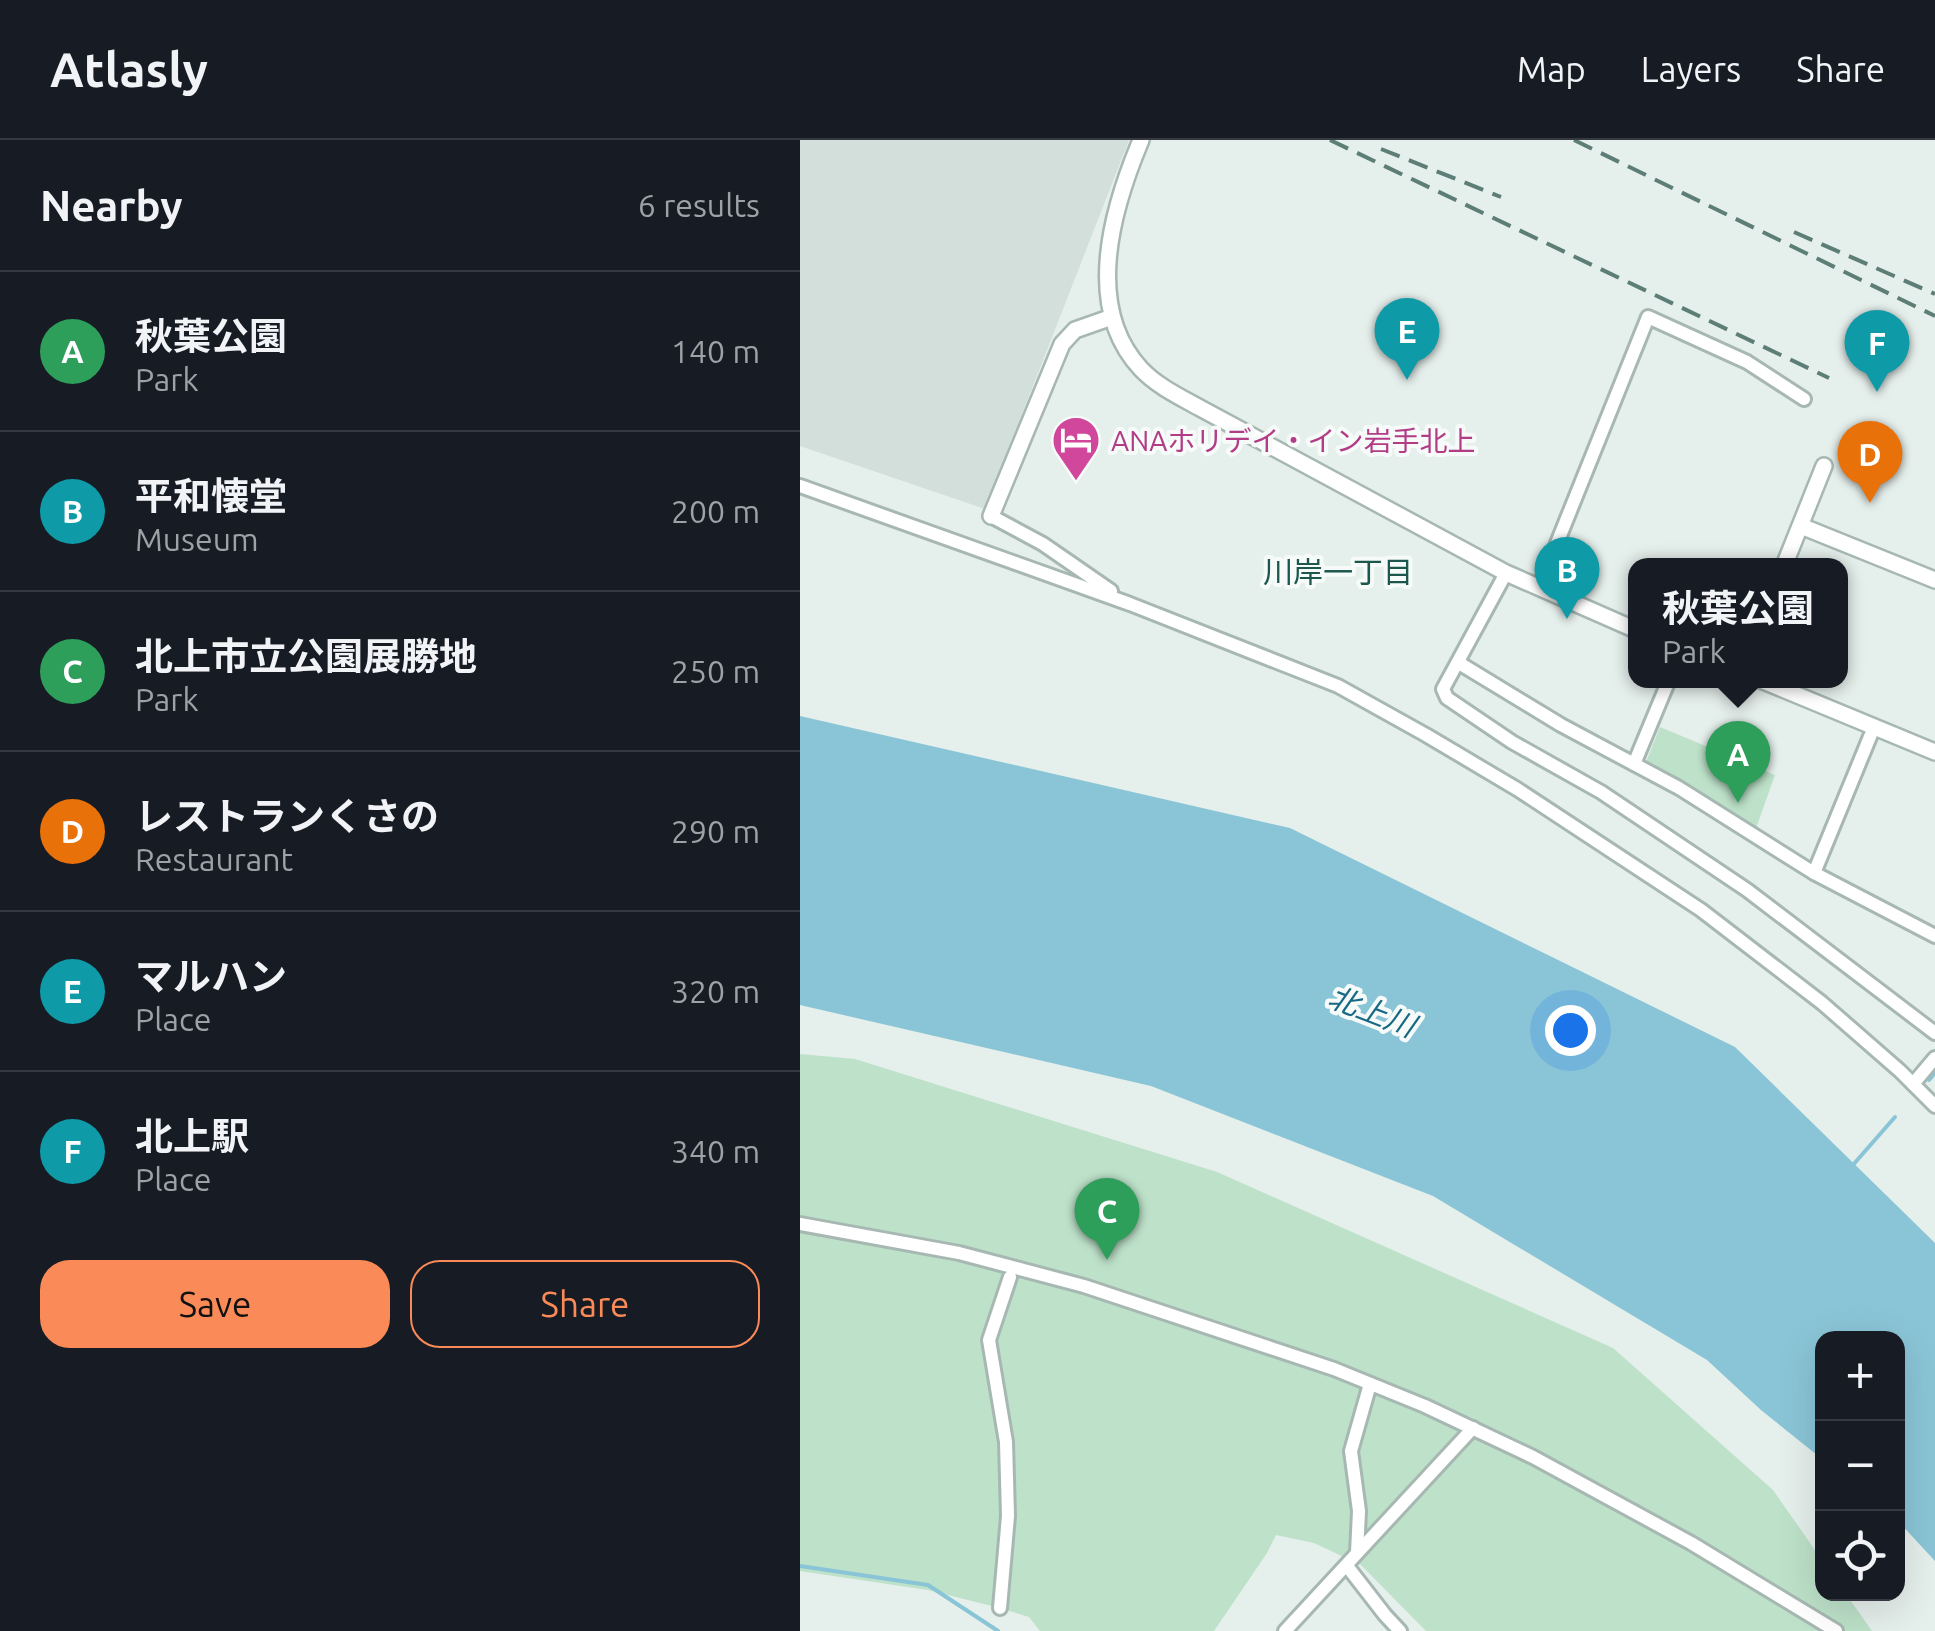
<!DOCTYPE html>
<html lang="en">
<head>
<meta charset="utf-8">
<style>
	body { margin:0; font-family:Ubuntu,"Noto Sans JP",sans-serif; background:#242831; color:#f1f3f6 }
	.controls { position:absolute; right:30px; bottom:30px; display:grid; overflow:hidden; border-radius:20px; box-shadow:0 10px 40px #0002 }
	.controls button { width:90px; height:90px; display:grid; place-items:center; padding:0; border:0; border-bottom:2px solid #363941; background:#171b24; color:#f1f3f6; font:50px sans-serif }
	.you { position:absolute; left:770px; top:890px; width:35px; height:35px; margin:-25px; border:8px solid #fff; border-radius:50%; background:#1a73e8; box-shadow:0 0 0 15px #1a73e833 }
	.badge { display:grid; place-items:center; width:65px; height:65px; border-radius:50%; background:#fa8b58; color:#fff; font-size:32px; font-weight:700 }
	.pin { position:absolute; translate:-50% -82px; filter:drop-shadow(0 2px 5px #0008) }
	.pin::after { content:''; position:absolute; top:52px; width:35px; height:30px; background:inherit; clip-path:polygon(0 0,100% 0,50% 100%) }
	.popup { position:absolute; left:828px; top:418px; width:220px; height:130px; box-sizing:border-box; display:grid; place-content:center; border-radius:20px; background:#171b24; filter:drop-shadow(0 2px 8px #0005); font-size:32px; white-space:nowrap; color:#9ea1a6 }
	.popup b { font-size:38px; color:#f1f3f6 }
	.popup::after { content:''; position:absolute; left:50%; top:100%; margin-left:-20px; border:20px solid transparent; border-top-color:#171b24 }
	.list { margin:0; padding:0; list-style:none }
	h2 { display:flex; justify-content:space-between; align-items:center; height:130px; margin:0; padding:0 40px; font-size:42px }
	h2 small { font-size:32px; font-weight:400; color:#9ea1a6 }
	.list li { display:grid; grid-template-columns:65px 1fr auto; gap:30px; align-items:center; box-sizing:border-box; height:160px; padding:0 40px; border-top:2px solid #363941 }
	.list b { display:block; font-size:38px; white-space:nowrap }
	.list p { margin:0; font-size:32px; white-space:nowrap; color:#9ea1a6 }
	.list em { font-size:32px; font-style:normal; color:#9ea1a6 }
	.actions { display:flex; gap:20px; padding:30px 40px }
	.actions a { flex:1; padding:22px 0; border:2px solid #fa8b58; border-radius:30px; text-align:center; font-size:35px; color:#fa8b58 }
	.actions .main { background:#fa8b58; color:#111 }
	.icon { flex:none; width:55px; height:55px; fill:none; stroke:currentColor; stroke-width:2; stroke-linecap:round; stroke-linejoin:round }
	.map { position:relative; flex:none; width:1135px; height:1491px; overflow:hidden }
	header { display:flex; align-items:center; gap:60px; box-sizing:border-box; height:140px; padding:0 50px; background:#171b24; border-bottom:2px solid #363941 }
	header strong { font-size:48px }
	nav { display:flex; gap:55px; margin-inline-start:auto; font-size:35px }
	main { display:flex }
	aside { flex:1; background:#171b24 }
	.map>svg:first-child { display:block }
</style>
</head>
<body>
<header>
<strong>Atlasly</strong>
<nav><a>Map</a><a>Layers</a><a>Share</a></nav>
</header>
<main>
<aside>
<h2>Nearby<small>6 results</small></h2>
<ul class="list">
<li><span class="badge" style="background:#2e9e5b">A</span><div><b>秋葉公園</b><p>Park</p></div><em>140 m</em></li>
<li><span class="badge" style="background:#0f9aa8">B</span><div><b>平和懐堂</b><p>Museum</p></div><em>200 m</em></li>
<li><span class="badge" style="background:#2e9e5b">C</span><div><b>北上市立公園展勝地</b><p>Park</p></div><em>250 m</em></li>
<li><span class="badge" style="background:#e8710a">D</span><div><b>レストランくさの</b><p>Restaurant</p></div><em>290 m</em></li>
<li><span class="badge" style="background:#0f9aa8">E</span><div><b>マルハン</b><p>Place</p></div><em>320 m</em></li>
<li><span class="badge" style="background:#0f9aa8">F</span><div><b>北上駅</b><p>Place</p></div><em>340 m</em></li>
</ul>
<div class="actions"><a class="main">Save</a><a>Share</a></div>
</aside>
<div class="map">
<svg width="1135" height="1491" viewBox="0 0 1135 1491">
	<rect width="100%" height="100%" fill="#e5efeb"/>
	<!-- built -->
	<polygon fill="#d3dfda" points="0,0 329,0 185,369 0,306"/>
	<!-- green -->
	<g fill="#bde1c9">
		<polygon points="860,587 975,635 955,691 846,622"/>
		<polygon points="0,914 55,919 417,1032 813,1208 973,1350 1022,1420 1022,1454 1046,1454 1072,1491 626,1491 561,1425 514,1403 476,1395 467,1413 414,1491 240,1491 229,1477 200,1468 128,1450 0,1431"/>
	</g>
	<!-- water -->
	<polygon fill="#8ac5d7" points="0,576 490,688 935,907 1135,1103 1135,1421 1098,1381 1098,1198 1022,1198 1022,1319 961,1270 907,1220 633,1056 351,946 0,865"/>
	<g fill="none" stroke-linecap="round" stroke-linejoin="round">
		<!-- stream -->
		<g stroke="#8ac5d7" stroke-width="4">
			<polyline points="1129,940 1135,933"/>
			<polyline points="1052,1026 1095,977"/>
			<polyline points="0,1426 128,1445 198,1491"/>
		</g>
		<!-- minor casing -->
		<g stroke="#a7b8b3" stroke-width="18">
			<g id="minor">
				<polyline points="0,346 330,464 538,546 626,595 717,649 901,770 1022,863 1100,931 1135,966"/>
				<polyline points="191,376 243,404 311,451"/>
				<polyline points="706,433 643,549 647,558 712,602 801,652 947,750 1135,893"/>
				<polyline points="739,448 848,177 947,222 1004,259"/>
				<polyline points="659,523 761,585 879,648 1014,733 1135,796"/>
				<polyline points="834,624 869,540"/>
				<polyline points="1014,733 1074,587"/>
				<polyline points="1113,944 1135,918"/>
				<polyline points="0,1084 159,1113 284,1146 534,1229 625,1266 733,1317 891,1403 1036,1491"/>
				<polyline points="557,1413 559,1371 551,1311 570,1244"/>
				<polyline points="547,1426 585,1475 600,1491"/>
				<polyline points="200,1468 208,1376 206,1302 189,1200 210,1137"/>
				<polyline points="485,1491 673,1288"/>
			</g>
		</g>
		<!-- tertiary casing -->
		<g stroke="#a7b8b3" stroke-width="20">
			<g id="tertiary">
				<path d="M341 0C312 69 283 167 341 229 357 246 380 257 400 268L706 433 836 490"/>
				<polyline points="191,376 262,204 275,190 312,177"/>
				<polyline points="1001,386 1135,440"/>
				<polyline points="984,426 1024,326"/>
				<polyline points="961,540 1135,612"/>
			</g>
		</g>
		<!-- minor -->
		<use href="#minor" stroke="#fff" stroke-width="12"/>
		<!-- tertiary -->
		<use href="#tertiary" stroke="#fff" stroke-width="15"/>
		<!-- rail -->
		<g stroke="#5d7d77" stroke-width="4" stroke-dasharray="20 10" stroke-linecap="butt">
			<polyline points="530,0 1029,238"/>
			<polyline points="774,0 1135,176"/>
			<polyline points="581,9 701,57"/>
			<polyline points="994,92 1135,154"/>
		</g>
	</g>
	<!-- icons -->
	<defs>
		<g id="hotel-pin" transform="scale(2.5)"><path d="M0 17L-7.5 6A9.5 9.5 0 1 1 7.5 6Z" fill="#d1479c" stroke="#f6fbf9"/><path d="M-6-4.5h1.5V1H6V5H4.5V3h-9V5H-6ZM-4 0a1.8 1.8 0 1 1 3.6 0ZM.5 0V-2.5h3Q6-2.5 6 0Z" fill="#fff"/></g>
	</defs>
	<g fill-rule="evenodd">
		<use href="#hotel-pin" x="276" y="300"/>
	</g>
	<g text-anchor="middle" dominant-baseline="central" stroke-width="8" stroke-linejoin="round" paint-order="stroke">
		<!-- hotel labels -->
		<g font-size="28" fill="#b23c85" stroke="#f6fbf9" text-anchor="start">
			<text x="311" y="300">ANAホリデイ・イン岩手北上</text>
		</g>
		<!-- neighbourhood labels -->
		<g font-size="30" fill="#1c564c" stroke="#f6fbf9">
			<text x="538" y="432">川岸一丁目</text>
		</g>
		<!-- water labels -->
		<g font-size="30" font-style="italic" fill="#186983" stroke="#f6fbf9">
			<text transform="translate(572 871) rotate(21)">北上川</text>
		</g>
	</g>
</svg>
<div class="controls">
<button>+</button>
<button>−</button>
<button><svg class="icon" aria-label="locate" viewBox="0 0 24 24"><circle cx="12" cy="12" r="6"/><path d="M12 2v4M12 18v4M2 12h4M18 12h4"/></svg></button>
</div>
<div class="you"></div>
<div class="pin badge" style="left:938px;top:663px;background:#2e9e5b">A</div>
<div class="popup"><b>秋葉公園</b>Park</div>
<div class="pin badge" style="left:767px;top:479px;background:#0f9aa8">B</div>
<div class="pin badge" style="left:307px;top:1120px;background:#2e9e5b">C</div>
<div class="pin badge" style="left:1070px;top:363px;background:#e8710a">D</div>
<div class="pin badge" style="left:607px;top:240px;background:#0f9aa8">E</div>
<div class="pin badge" style="left:1077px;top:252px;background:#0f9aa8">F</div>
</div>
</main>
</body>
</html>
